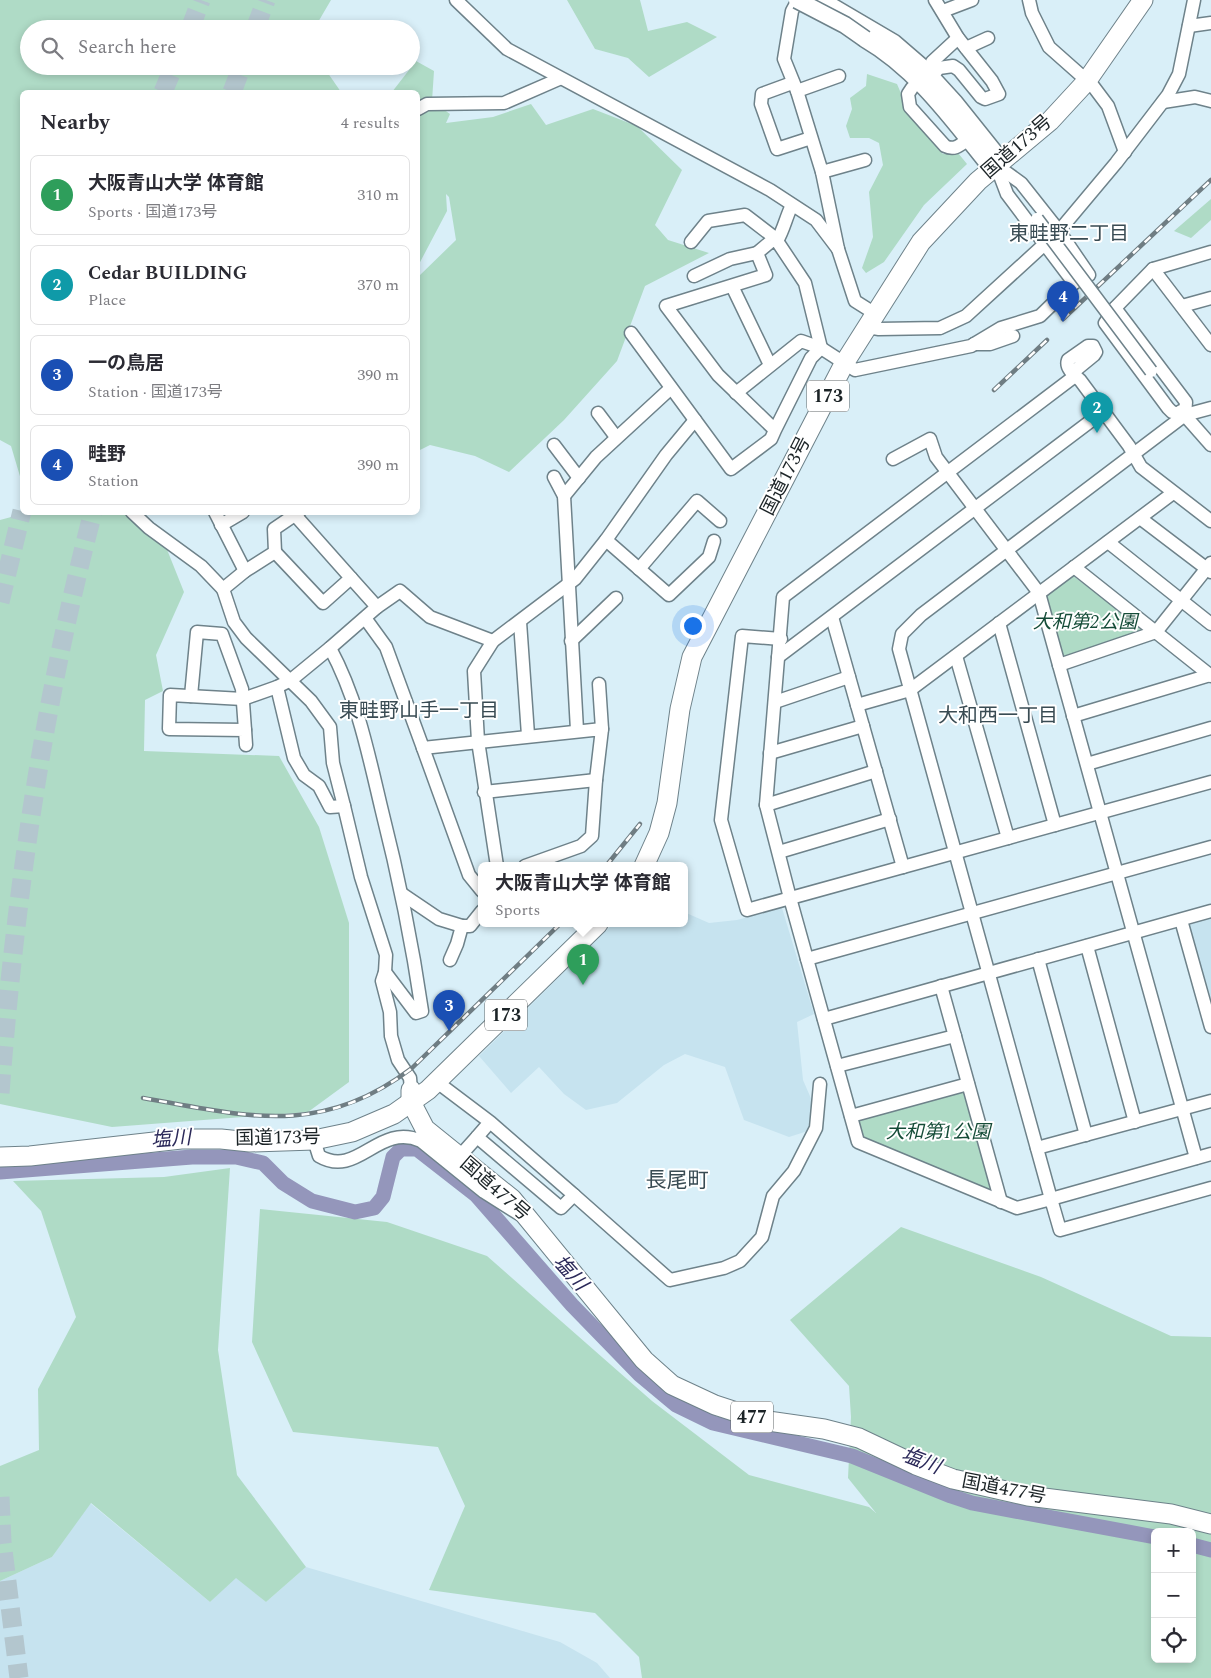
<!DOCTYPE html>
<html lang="en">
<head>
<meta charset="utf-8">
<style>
	body { margin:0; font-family:Spectral,"Noto Sans JP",serif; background:#f2f2f3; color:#2b2b33 }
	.controls { position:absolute; right:15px; bottom:15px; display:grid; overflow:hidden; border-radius:8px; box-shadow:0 2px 8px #0003 }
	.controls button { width:45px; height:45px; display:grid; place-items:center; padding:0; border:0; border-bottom:1px solid #e1e1e2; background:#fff; color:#2b2b33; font:25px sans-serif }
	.you { position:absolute; left:692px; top:625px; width:18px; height:18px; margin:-12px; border:4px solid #fff; border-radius:50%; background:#1a73e8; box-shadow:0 0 0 8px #1a73e833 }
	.badge { display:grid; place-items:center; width:32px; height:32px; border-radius:50%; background:#cb3c5e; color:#fff; font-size:16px; font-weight:700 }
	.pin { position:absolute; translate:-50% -41px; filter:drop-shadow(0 1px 2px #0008) }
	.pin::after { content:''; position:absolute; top:26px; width:18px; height:15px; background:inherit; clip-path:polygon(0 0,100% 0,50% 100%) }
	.popup { position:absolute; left:478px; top:862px; width:210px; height:65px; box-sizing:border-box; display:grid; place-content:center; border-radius:8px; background:#fff; filter:drop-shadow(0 1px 4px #0005); font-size:16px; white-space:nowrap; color:#7c7c81 }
	.popup b { font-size:19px; color:#2b2b33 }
	.popup::after { content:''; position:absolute; left:50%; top:100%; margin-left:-10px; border:10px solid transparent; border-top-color:#fff }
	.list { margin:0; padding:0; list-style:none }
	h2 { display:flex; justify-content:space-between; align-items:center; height:65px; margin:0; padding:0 20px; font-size:21px }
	h2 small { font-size:16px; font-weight:400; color:#7c7c81 }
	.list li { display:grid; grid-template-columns:32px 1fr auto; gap:15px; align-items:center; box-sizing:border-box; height:80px; margin:0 10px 10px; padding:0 10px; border:1px solid #e1e1e2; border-radius:8px }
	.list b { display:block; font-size:19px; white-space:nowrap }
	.list p { margin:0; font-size:16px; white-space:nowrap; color:#7c7c81 }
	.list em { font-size:16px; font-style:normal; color:#7c7c81 }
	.icon { flex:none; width:28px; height:28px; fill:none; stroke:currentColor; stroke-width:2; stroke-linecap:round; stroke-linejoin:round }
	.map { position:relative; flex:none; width:1211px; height:1678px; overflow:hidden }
	.search { position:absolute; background:#fff; box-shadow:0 2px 8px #0003; left:20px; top:20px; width:400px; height:55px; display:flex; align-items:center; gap:12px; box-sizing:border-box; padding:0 18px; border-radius:28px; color:#7c7c81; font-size:19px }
	.panel { position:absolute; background:#fff; box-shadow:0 2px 8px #0003; left:20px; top:90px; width:400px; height:425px; border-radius:8px }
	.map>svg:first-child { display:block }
</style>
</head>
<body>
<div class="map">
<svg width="1211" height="1678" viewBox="0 0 1211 1678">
	<rect width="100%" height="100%" fill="#d9eff8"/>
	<!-- built -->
	<g fill="#c6e3ef">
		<polygon points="782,908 814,1014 797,1022 803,1080 816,1110 814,1129 789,1137 744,1120 725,1067 685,1054 664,1065 617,1103 586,1110 564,1094 539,1067 511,1093 479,1056 613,924 684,924 684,912 709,923 737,920"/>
		<polygon points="1211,917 1211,1000 1189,925"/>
		<polygon points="90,1503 210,1602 236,1577 266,1602 306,1567 560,1642 597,1663 610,1678 0,1678 0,1581 52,1557"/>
	</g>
	<!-- green -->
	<g fill="#afdbc6" fill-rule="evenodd">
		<polygon points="0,0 331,0 314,29 29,29 29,66 323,66 341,92 22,92 22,483 11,446 0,440"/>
		<polygon points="567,0 640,0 648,31 687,22 717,37 649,77 628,58 595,49"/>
		<polygon points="416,61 434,71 432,101 450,114 446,123 493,117 531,104 546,125 593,109 637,126 682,170 655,225 668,240 709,253 645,286 617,361 564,420 509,472 475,456 430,445 418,451 418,277 456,240 449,197 446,194 447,211 418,266 418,92 392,92"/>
		<path d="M867 74 897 84C911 117 919 128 943 154L958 153 967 164 924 205 884 262 866 273 862 268 873 237 869 192 883 165 879 143 869 138H850L846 126 852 109 850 98 866 86Z"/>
		<polygon points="1211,199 1211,220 1191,238 1174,231"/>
		<polygon points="26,513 125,513 164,542 184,592 156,655 163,691 145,700 144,751 279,756 319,827 349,923 349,1082 308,1112 112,1127 0,1104 0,520"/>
		<polygon points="1073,576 1147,631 1065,658 1061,656 1045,597"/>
		<polygon points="963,1087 992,1191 988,1193 859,1139 854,1117"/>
		<polygon points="230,1168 218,1350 237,1475 306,1567 266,1602 236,1578 210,1602 91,1503 52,1557 0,1581 0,1466 39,1450 38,1389 76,1317 41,1211 13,1181 164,1177"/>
		<path d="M260 1209 387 1222 487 1256 652 1401 749 1475 869 1507 876 1513 848 1478 851 1417 849 1386 790 1320 901 1227 1041 1277 1171 1336 1211 1337V1678H642L639 1657 595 1613 429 1590 465 1506 438 1447 293 1432 252 1342ZM1155 1532H1192V1659H1155Z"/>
	</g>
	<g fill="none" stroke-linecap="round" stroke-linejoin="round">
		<!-- river -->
		<g stroke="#9496bb" stroke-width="15">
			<polyline points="0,1172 192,1157 236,1157 263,1163 283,1183 312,1201 355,1212 374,1208 383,1197 393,1157 401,1149 417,1149 476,1195 572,1305 640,1375 676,1405 713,1423 852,1456 951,1496 972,1503 1155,1537"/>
			<polyline points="1192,1545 1211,1550"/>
		</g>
		<!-- highway-tunnel -->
		<g stroke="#b3c6ce" stroke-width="19" stroke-dasharray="19 9" stroke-linecap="butt">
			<polyline points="190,29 201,0"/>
			<polyline points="255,29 266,0"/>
			<polyline points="163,92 174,66"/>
			<polyline points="232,92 242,66"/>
			<polyline points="0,602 22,511"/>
			<path d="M0 1093C15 896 43 703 93 512"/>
			<polyline points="0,1497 2,1542 19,1678"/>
		</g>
		<!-- minor casing -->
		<g stroke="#6e828a" stroke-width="15">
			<g id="minor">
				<polyline points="456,0 507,49 770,190 816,220 838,249"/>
				<polyline points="798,0 792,11 784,59 797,91 822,172 838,249 855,301 874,313"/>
				<polyline points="1029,0 1032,13 1049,47 1093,86 1108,106 1125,152"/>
				<polyline points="943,11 972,0"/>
				<polyline points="1189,26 1211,23"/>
				<polyline points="966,48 988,38"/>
				<polyline points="932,62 958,38"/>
				<polyline points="931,77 939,68 953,66 959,70 981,97 985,99 999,94 992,81 958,38 935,0"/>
				<polyline points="792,83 762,94 761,104 777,149 811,138"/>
				<path d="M912 88 908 94 910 107 945 146C955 151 960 145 968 139"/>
				<polyline points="797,91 839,76"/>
				<polyline points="1163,102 1195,97 1211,101"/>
				<polyline points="418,109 427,104 504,103 559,79"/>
				<polyline points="996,165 1007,194 1074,283"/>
				<polyline points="822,172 865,160"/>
				<path d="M777 241C784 229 786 217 792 205"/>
				<polyline points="691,242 708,221 745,215 775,238"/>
				<polyline points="1153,269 1211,345"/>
				<polyline points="694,276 730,259 757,253"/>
				<polyline points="732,286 770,365"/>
				<polyline points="1182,306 1211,298"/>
				<polyline points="1115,308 1186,402 1185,415"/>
				<polyline points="867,327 879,329 940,328 966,316 1059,231 1116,163 1168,95 1179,74 1194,0"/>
				<polyline points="631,333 695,420"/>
				<polyline points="974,344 990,344 1013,336"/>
				<path d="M1072 373 1094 355 1096 352 1093 346H1088L1068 360C1065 368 1074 375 1080 380L1129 446 1141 467 1211 521"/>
				<polyline points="1075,376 783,597 766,805 790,898 858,1142 1017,1208 1051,1199 1060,1230 1211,1188"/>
				<polyline points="736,393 801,341 821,348 855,370 971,346 1001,328 1040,316 1074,283 1089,275 1059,231 1021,183 996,165"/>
				<polyline points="1211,408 1185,415 921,615 902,634 899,649 1051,1199 1211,1154"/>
				<polyline points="1181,411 1211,445"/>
				<polyline points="598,413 616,437"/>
				<polyline points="1185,415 1172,412 1168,408 1105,323 1115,308 1153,269 1211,252"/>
				<polyline points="554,445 579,478"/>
				<polyline points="893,459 930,439 936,457 1039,593 1196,1158"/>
				<polyline points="554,477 564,496 577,730"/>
				<polyline points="564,496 596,457 671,388"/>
				<polyline points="132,512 149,528 201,566 223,589"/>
				<polyline points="215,512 245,571"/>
				<polyline points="299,512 274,529 275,552 245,571 223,589 234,622 246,638 311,701 330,727 333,763 344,806 361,877 386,955 385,972 382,981 390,1012 391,1036 398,1060 410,1078 411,1090"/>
				<polyline points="1140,518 1211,572"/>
				<polyline points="221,525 243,512"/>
				<polyline points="606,540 669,595 709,557 714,541"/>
				<polyline points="1108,542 1211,624"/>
				<polyline points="275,552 323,603 351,578 295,515"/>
				<polyline points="1074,567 1211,676"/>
				<polyline points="639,569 697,501 720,521"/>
				<polyline points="377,607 400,591 430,617 493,641"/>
				<polyline points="832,617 903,867"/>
				<polyline points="365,618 386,647 423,748 602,729 596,780 592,836 581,846 525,866"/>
				<polyline points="520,622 528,735"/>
				<polyline points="999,623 1055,825"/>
				<polyline points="781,639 742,636 721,820 747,910 1211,782"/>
				<polyline points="571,641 616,598"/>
				<path d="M330 648C357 698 368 752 381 807 398 874 412 942 422 1011L416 1013 385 972"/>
				<polyline points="956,656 1008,838"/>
				<polyline points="778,657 1104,411"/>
				<polyline points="1059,665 1156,632 1211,563"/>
				<polyline points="599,684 602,729"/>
				<polyline points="277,687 294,758 304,775 319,786 330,807 344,806"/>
				<polyline points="191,696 197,632 222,634 242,689 245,730"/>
				<polyline points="775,702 849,677"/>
				<polyline points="857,705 910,690 1173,493"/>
				<polyline points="1073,716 1210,675"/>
				<polyline points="246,745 245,730 169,729 170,695 243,699 277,687 291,680 330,648 377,607 351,578"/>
				<polyline points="423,748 469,875 482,891"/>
				<polyline points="770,753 863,726"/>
				<polyline points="1087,764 1211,728"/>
				<polyline points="484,792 596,780"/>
				<polyline points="766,805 876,771"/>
				<polyline points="779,852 890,819"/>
				<polyline points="497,866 478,741 474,671 493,641 575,579 606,540 666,455 695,420 731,469 771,439 775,430 718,375 666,306 766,275 757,253 775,238 805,283 821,348 811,358 775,430"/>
				<polyline points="402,894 439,919 462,926"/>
				<polyline points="1181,920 1211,1027"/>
				<polyline points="1087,946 1135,1122"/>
				<polyline points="807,959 1211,847"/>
				<polyline points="1038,959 1086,1135"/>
				<polyline points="450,960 457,944 462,926 470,926 482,911"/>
				<polyline points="941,986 1001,1202"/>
				<polyline points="824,1019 1211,911"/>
				<polyline points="837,1066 955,1036"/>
				<polyline points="437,1082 490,1122 574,1195 561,1208 477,1137 490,1122"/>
				<polyline points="851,1116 968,1084"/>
				<path d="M314 1140 319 1156C358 1179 378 1122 421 1141L484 1192 519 1214"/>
				<polyline points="1037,1148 1211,1101"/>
				<polyline points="459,1157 477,1137"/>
				<polyline points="574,1195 670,1280 724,1268 740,1261 762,1237 773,1196 794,1171 816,1128 820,1084"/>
			</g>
		</g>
		<!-- major casing -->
		<g stroke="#6e828a" stroke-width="19">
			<g id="major">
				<polyline points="821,0 894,43 923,68 955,103 995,153 996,165"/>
				<path d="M865 39C915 68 950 116 986 161L996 165"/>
			</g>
		</g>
		<!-- highway casing -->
		<g stroke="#6e828a" stroke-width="21">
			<g id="highway">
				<polyline points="644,866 659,833 667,803 680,709 692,657 845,362 921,242 978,181 1050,121 1086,82 1143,0"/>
				<polyline points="411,1090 411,1102 425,1129 512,1199 644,1360 672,1385 715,1405 761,1420 824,1429 859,1438 916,1465 953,1479 1028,1496 1171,1514 1211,1524"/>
				<polyline points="0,1157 30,1156 181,1139 221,1139 250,1142 314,1140 352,1132 394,1114 428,1090 598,924"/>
			</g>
		</g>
		<!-- minor -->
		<use href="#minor" stroke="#fff" stroke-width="12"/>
		<!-- major -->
		<use href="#major" stroke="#fff" stroke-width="16"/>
		<!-- highway -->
		<use href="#highway" stroke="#fff" stroke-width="19"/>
		<!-- rail casing -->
		<g stroke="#6f7d83" stroke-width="4.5">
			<g id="rail">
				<polyline points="1063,319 1211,180"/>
				<polyline points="994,390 1047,340"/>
				<polyline points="606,866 640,824"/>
				<path d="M143 1098C246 1116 320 1138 412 1068L560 924"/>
			</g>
		</g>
		<!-- rail -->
		<use href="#rail" stroke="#fff" stroke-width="2.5" stroke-dasharray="8" stroke-linecap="butt"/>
		<!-- minor-bridge casing -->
		<g stroke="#6e828a" stroke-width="15" stroke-linecap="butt">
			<polyline id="minor-bridge" points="1037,219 1151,371"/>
		</g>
		<!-- major-bridge casing -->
		<g stroke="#6e828a" stroke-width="19" stroke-linecap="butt">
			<polyline id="major-bridge" points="797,0 845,25 865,39"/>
		</g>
		<!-- minor-bridge -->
		<use href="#minor-bridge" stroke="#fff" stroke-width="12"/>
		<!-- major-bridge -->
		<use href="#major-bridge" stroke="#fff" stroke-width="16"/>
	</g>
	<g text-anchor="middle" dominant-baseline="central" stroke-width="4" stroke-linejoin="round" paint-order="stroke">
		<!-- shield labels -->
		<g fill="#fff" stroke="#5f6567" stroke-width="1">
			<rect x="807" y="380.5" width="42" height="31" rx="4"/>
			<rect x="485" y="999.5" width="42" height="31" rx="4"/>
			<rect x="731" y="1401.5" width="42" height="31" rx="4"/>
		</g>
		<g font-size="18" font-weight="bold" fill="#1b2326">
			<text x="828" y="396">173</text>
			<text x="506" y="1015">173</text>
			<text x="752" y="1417">477</text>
		</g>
		<!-- street labels -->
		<g font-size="19" fill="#1b2326" stroke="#fff">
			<text transform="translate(1017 147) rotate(-41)">国道173号</text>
			<text transform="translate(786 476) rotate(-63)">国道173号</text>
			<text transform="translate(278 1138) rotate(-1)">国道173号</text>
			<text transform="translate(495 1189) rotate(41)">国道477号</text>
			<text transform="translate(1004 1489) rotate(11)">国道477号</text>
		</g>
		<!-- park labels -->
		<g font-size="19" font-style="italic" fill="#154c38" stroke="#fff">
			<text x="1085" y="622">大和第2公園</text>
			<text x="938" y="1132">大和第1公園</text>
		</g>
		<!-- neighbourhood labels -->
		<g font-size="20" fill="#394b53" stroke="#fff">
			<text x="1069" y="234">東畦野二丁目</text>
			<text x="419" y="711">東畦野山手一丁目</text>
			<text x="998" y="716">大和西一丁目</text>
		</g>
		<!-- water labels -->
		<g font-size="20" font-style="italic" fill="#2b2959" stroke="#fff">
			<text transform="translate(171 1139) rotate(-4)">塩川</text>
			<text transform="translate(570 1273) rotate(48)">塩川</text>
			<text transform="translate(921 1461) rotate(21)">塩川</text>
		</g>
		<!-- quarter labels -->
		<g font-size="21" fill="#394b53" stroke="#fff">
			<text x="677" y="1181">長尾町</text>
		</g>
	</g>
</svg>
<div class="controls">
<button>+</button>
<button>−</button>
<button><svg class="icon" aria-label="locate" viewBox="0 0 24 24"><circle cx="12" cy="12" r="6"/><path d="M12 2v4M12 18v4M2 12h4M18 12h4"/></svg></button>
</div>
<div class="you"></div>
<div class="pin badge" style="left:583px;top:985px;background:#2e9e5b">1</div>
<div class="popup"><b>大阪青山大学 体育館</b>Sports</div>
<div class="pin badge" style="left:1097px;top:433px;background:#0f9aa8">2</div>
<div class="pin badge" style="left:449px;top:1031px;background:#1a4fb4">3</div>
<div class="pin badge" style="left:1063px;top:322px;background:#1a4fb4">4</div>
<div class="search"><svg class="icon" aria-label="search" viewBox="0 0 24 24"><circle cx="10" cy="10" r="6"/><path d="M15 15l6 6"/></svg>Search here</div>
<section class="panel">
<h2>Nearby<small>4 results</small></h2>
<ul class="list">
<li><span class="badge" style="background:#2e9e5b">1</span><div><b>大阪青山大学 体育館</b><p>Sports · 国道173号</p></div><em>310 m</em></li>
<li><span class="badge" style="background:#0f9aa8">2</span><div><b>Cedar BUILDING</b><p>Place</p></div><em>370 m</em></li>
<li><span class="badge" style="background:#1a4fb4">3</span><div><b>一の鳥居</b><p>Station · 国道173号</p></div><em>390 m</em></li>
<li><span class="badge" style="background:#1a4fb4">4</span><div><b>畦野</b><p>Station</p></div><em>390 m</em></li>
</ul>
</section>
</div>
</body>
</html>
